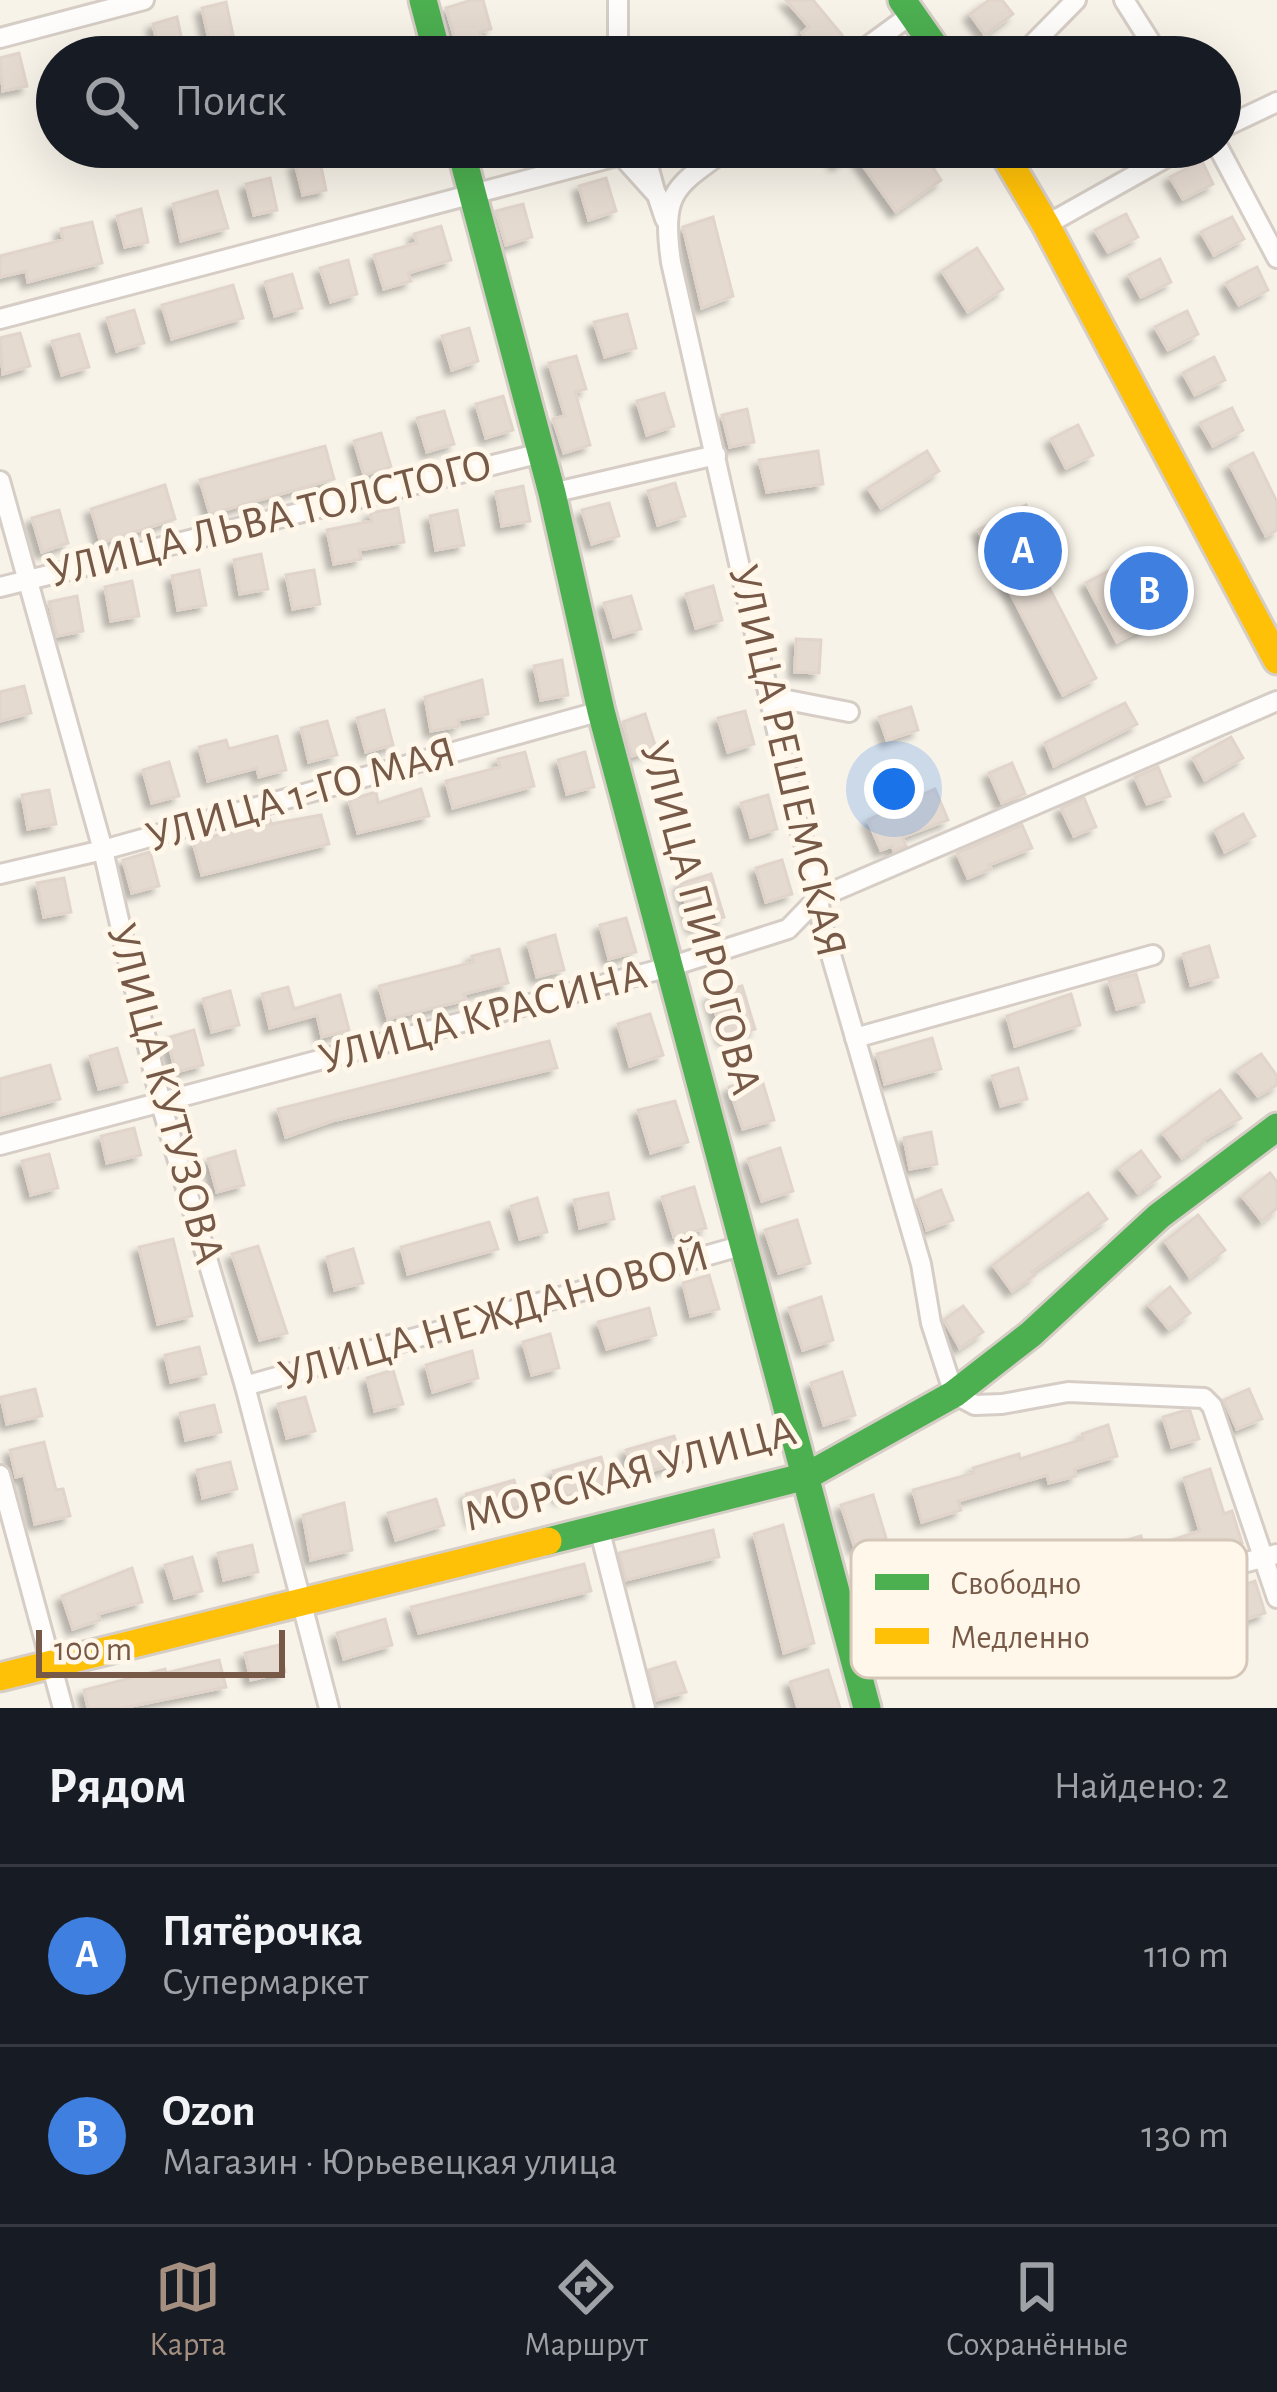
<!DOCTYPE html>
<html lang="ru">
<head>
<meta charset="utf-8">
<style>
	body { margin:0; font-family:"Alegreya Sans",sans-serif; background:#242831; color:#f1f3f6 }
	.scale { position:absolute; left:36px; bottom:30px; width:249px; box-sizing:border-box; padding-left:12px; border:6px solid #775947; border-top:0; font-size:33px; line-height:42px; white-space:nowrap; color:#775947; -webkit-text-stroke:9px #fff7ea; paint-order:stroke }
	.you { position:absolute; left:894px; top:789px; width:42px; height:42px; margin:-30px; border:9px solid #fff; border-radius:50%; background:#1a73e8; box-shadow:0 0 0 18px #1a73e833 }
	.badge { display:grid; place-items:center; width:78px; height:78px; border-radius:50%; background:#a48f80; color:#fff; font-size:39px; font-weight:700 }
	.pin { position:absolute; translate:-50% -50%; border:6px solid #fff; box-shadow:0 3px 12px #0006 }
	.list { margin:0; padding:0; list-style:none }
	h2 { display:flex; justify-content:space-between; align-items:center; height:156px; margin:0; padding:0 48px; font-size:51px }
	h2 small { font-size:39px; font-weight:400; color:#9ea1a6 }
	.list li { display:grid; grid-template-columns:78px 1fr auto; gap:36px; align-items:center; box-sizing:border-box; height:180px; padding:0 48px; border-top:3px solid #363941 }
	.list b { display:block; font-size:45px; white-space:nowrap }
	.list p { margin:0; font-size:39px; white-space:nowrap; color:#9ea1a6 }
	.list em { font-size:39px; font-style:normal; color:#9ea1a6 }
	.icon { flex:none; width:66px; height:66px; fill:none; stroke:currentColor; stroke-width:2; stroke-linecap:round; stroke-linejoin:round }
	.map { position:relative; flex:none; width:1277px; height:1708px; overflow:hidden }
	.search { position:absolute; background:#171b24; box-shadow:0 12px 48px #0002; left:36px; right:36px; top:36px; height:132px; display:flex; align-items:center; gap:30px; box-sizing:border-box; padding:0 42px; border-radius:66px; color:#9ea1a6; font-size:45px }
	.sheet { height:516px; background:#171b24 }
	nav { display:flex; justify-content:space-around; align-items:center; box-sizing:border-box; height:168px; border-top:3px solid #363941; background:#171b24; font-size:33px; color:#9ea1a6 }
	nav a { display:grid; justify-items:center; gap:6px }
	nav .on { color:#a48f80 }
	.map>svg:first-child { display:block }
</style>
</head>
<body>
<div class="map">
<svg width="1277" height="1708" viewBox="0 0 1277 1708">
	<defs>
		<filter id="shadow"><feDropShadow dx="-6" dy="6" stdDeviation="3" flood-color="#0004"/></filter>
	</defs>
	<rect width="100%" height="100%" fill="#f8f3e9"/>
	<!-- building -->
	<g fill="#e5dad0" stroke="#e1d5cb" stroke-width="3" filter="url(#shadow)">
		<polygon points="472,0 483,0 491,29 480,32 486,57 460,57 446,8"/>
		<polygon points="786,0 813,0 842,35 819,54 802,33 809,27"/>
		<polygon points="989,0 1002,0 1013,14 985,35 970,14"/>
		<polygon points="226,2 233,35 209,40 202,8"/>
		<polygon points="177,17 184,50 160,55 153,24"/>
		<polygon points="19,53 27,86 3,91 0,58"/>
		<polygon points="826,147 920,147 941,180 896,212 853,152 837,164"/>
		<polygon points="319,157 326,190 303,195 295,163"/>
		<polygon points="1202,161 1213,184 1183,199 1170,177"/>
		<polygon points="270,178 277,210 254,215 246,184"/>
		<polygon points="606,178 616,211 589,220 579,186"/>
		<polygon points="217,191 228,228 181,241 173,204"/>
		<polygon points="523,204 532,237 506,245 496,211"/>
		<polygon points="141,209 148,242 125,247 117,216"/>
		<polygon points="1126,214 1138,237 1108,252 1095,230"/>
		<polygon points="713,217 733,296 702,308 683,227"/>
		<polygon points="1232,217 1244,239 1214,255 1201,232"/>
		<polygon points="92,222 102,263 28,282 26,271 0,277 0,256 63,240 61,229"/>
		<polygon points="441,226 451,260 408,273 411,281 384,289 374,255 417,243 414,234"/>
		<polygon points="977,248 1003,289 968,312 942,271"/>
		<polygon points="1160,259 1171,282 1141,297 1129,275"/>
		<polygon points="348,260 357,294 331,302 320,268"/>
		<polygon points="1257,267 1268,290 1239,305 1226,283"/>
		<polygon points="292,274 302,308 275,316 265,282"/>
		<polygon points="233,285 243,318 172,339 162,305"/>
		<polygon points="134,310 144,343 117,351 107,318"/>
		<polygon points="1187,311 1198,334 1168,350 1155,327"/>
		<polygon points="627,314 636,348 605,357 594,322"/>
		<polygon points="469,328 478,361 452,370 442,336"/>
		<polygon points="20,333 30,366 3,374 0,338"/>
		<polygon points="79,334 89,367 62,375 52,341"/>
		<polygon points="576,356 586,389 575,392 590,445 564,453 553,419 565,416 549,363"/>
		<polygon points="1214,357 1225,380 1195,395 1183,373"/>
		<polygon points="664,393 674,426 647,435 637,401"/>
		<polygon points="503,396 513,430 486,438 476,404"/>
		<polygon points="1232,408 1243,430 1213,446 1200,423"/>
		<polygon points="747,409 754,442 730,447 722,415"/>
		<polygon points="444,411 454,444 427,452 417,418"/>
		<polygon points="1078,425 1093,455 1066,468 1051,439"/>
		<polygon points="381,433 391,467 364,475 354,441"/>
		<polygon points="325,446 334,479 210,514 200,480"/>
		<polygon points="818,451 823,484 767,492 759,460"/>
		<polygon points="927,451 939,471 881,508 868,488"/>
		<polygon points="1253,453 1277,502 1277,530 1266,536 1230,465"/>
		<polygon points="675,483 685,516 658,525 648,491"/>
		<polygon points="165,485 175,519 101,543 91,509"/>
		<polygon points="523,486 530,521 502,526 496,492"/>
		<polygon points="609,503 619,536 592,544 582,510"/>
		<polygon points="1026,505 1054,560 1039,568 1096,678 1063,695 978,530"/>
		<polygon points="398,508 404,542 359,550 361,559 334,564 327,530 372,521 370,513"/>
		<polygon points="59,510 68,543 42,552 32,518"/>
		<polygon points="457,510 464,545 436,550 430,516"/>
		<polygon points="261,554 268,589 240,594 234,560"/>
		<polygon points="1141,554 1172,613 1117,642 1086,583"/>
		<polygon points="199,570 206,605 178,610 172,576"/>
		<polygon points="314,570 320,604 293,609 286,575"/>
		<polygon points="132,581 139,616 111,621 105,587"/>
		<polygon points="713,586 722,620 696,628 686,594"/>
		<polygon points="77,596 83,631 57,636 49,602"/>
		<polygon points="631,596 641,629 614,637 604,603"/>
		<polygon points="796,639 821,640 819,673 795,672"/>
		<polygon points="562,660 568,695 541,700 534,666"/>
		<polygon points="482,680 488,714 458,720 459,726 431,731 425,697"/>
		<polygon points="24,686 31,713 0,721 0,692"/>
		<polygon points="1125,703 1137,724 1054,766 1045,743"/>
		<polygon points="911,707 918,730 887,740 879,717"/>
		<polygon points="384,710 393,745 366,752 357,718"/>
		<polygon points="745,711 754,744 728,752 718,718"/>
		<polygon points="645,714 656,748 632,756 623,722"/>
		<polygon points="327,721 337,755 309,762 301,728"/>
		<polygon points="277,736 286,770 259,777 257,768 208,781 199,747 226,740 229,749"/>
		<polygon points="1231,737 1243,758 1205,780 1193,758"/>
		<polygon points="525,752 534,786 453,808 446,781 500,767 498,759"/>
		<polygon points="585,752 594,787 567,794 558,760"/>
		<polygon points="169,762 179,796 152,803 143,770"/>
		<polygon points="1012,763 1025,794 1002,803 989,773"/>
		<polygon points="1158,767 1170,796 1147,804 1135,777"/>
		<polygon points="421,789 429,816 358,833 349,800 376,792 378,803"/>
		<polygon points="935,789 948,820 902,837 906,846 894,851 892,846 881,850 868,820"/>
		<polygon points="49,790 56,824 28,829 22,795"/>
		<polygon points="768,795 777,829 751,837 741,803"/>
		<polygon points="1084,798 1096,827 1074,836 1061,808"/>
		<polygon points="1243,814 1255,836 1225,852 1215,830"/>
		<polygon points="321,815 329,844 202,875 193,842 270,820 271,824"/>
		<polygon points="1022,825 1032,848 989,865 991,869 968,878 957,853"/>
		<polygon points="150,852 159,886 132,893 123,860"/>
		<polygon points="782,860 792,894 766,902 756,868"/>
		<polygon points="711,874 724,917 693,927 680,884"/>
		<polygon points="64,878 71,912 44,917 37,883"/>
		<polygon points="626,918 636,952 609,959 600,925"/>
		<polygon points="555,935 564,970 537,977 528,943"/>
		<polygon points="1209,946 1218,977 1191,985 1183,954"/>
		<polygon points="499,949 508,983 464,994 466,1000 388,1019 379,986 474,962 472,956"/>
		<polygon points="1136,974 1144,1002 1117,1009 1109,981"/>
		<polygon points="742,986 755,1029 724,1039 710,996"/>
		<polygon points="288,987 294,1009 340,995 349,1030 322,1037 317,1015 270,1028 262,994"/>
		<polygon points="230,991 239,1025 212,1032 203,999"/>
		<polygon points="1071,994 1080,1025 1015,1046 1007,1016"/>
		<polygon points="650,1014 663,1055 630,1066 618,1024"/>
		<polygon points="194,1030 203,1065 176,1072 167,1038"/>
		<polygon points="932,1038 941,1069 885,1084 877,1054"/>
		<polygon points="549,1041 557,1068 332,1121 286,1137 278,1109"/>
		<polygon points="117,1048 127,1082 99,1089 90,1056"/>
		<polygon points="1261,1054 1277,1076 1277,1085 1258,1096 1237,1070"/>
		<polygon points="50,1065 60,1099 0,1115 0,1079"/>
		<polygon points="1018,1068 1027,1099 1001,1106 992,1076"/>
		<polygon points="761,1077 774,1120 743,1129 729,1087"/>
		<polygon points="1220,1090 1241,1118 1203,1140 1204,1142 1182,1158 1163,1133"/>
		<polygon points="675,1101 688,1142 651,1153 638,1110"/>
		<polygon points="134,1128 141,1155 107,1163 101,1136"/>
		<polygon points="931,1132 937,1164 910,1169 904,1138"/>
		<polygon points="780,1148 793,1191 762,1201 748,1159"/>
		<polygon points="235,1151 244,1185 217,1192 208,1159"/>
		<polygon points="1141,1151 1160,1177 1138,1193 1119,1168"/>
		<polygon points="49,1154 58,1188 31,1195 22,1161"/>
		<polygon points="1270,1173 1277,1182 1277,1208 1262,1221 1242,1196"/>
		<polygon points="694,1187 706,1228 674,1237 662,1197"/>
		<polygon points="941,1190 953,1220 927,1230 917,1200"/>
		<polygon points="608,1193 614,1219 580,1228 574,1200"/>
		<polygon points="1088,1193 1107,1219 1032,1272 1035,1275 1012,1291 993,1265"/>
		<polygon points="537,1198 547,1232 520,1239 511,1206"/>
		<polygon points="1198,1215 1225,1250 1190,1277 1165,1241"/>
		<polygon points="797,1220 810,1263 779,1273 765,1230"/>
		<polygon points="489,1222 498,1249 408,1274 401,1247"/>
		<polygon points="173,1239 192,1316 158,1324 139,1247"/>
		<polygon points="258,1246 287,1333 260,1340 232,1254"/>
		<polygon points="353,1249 363,1283 335,1290 327,1257"/>
		<polygon points="709,1275 719,1309 691,1316 683,1283"/>
		<polygon points="1170,1287 1190,1313 1169,1329 1149,1305"/>
		<polygon points="821,1297 833,1340 803,1350 789,1308"/>
		<polygon points="963,1306 983,1332 960,1348 944,1320"/>
		<polygon points="649,1308 656,1335 607,1349 598,1322"/>
		<polygon points="550,1334 559,1368 532,1375 523,1342"/>
		<polygon points="199,1347 206,1374 171,1382 165,1355"/>
		<polygon points="472,1351 478,1378 433,1392 426,1365"/>
		<polygon points="393,1370 403,1404 375,1411 367,1378"/>
		<polygon points="842,1372 855,1415 824,1425 811,1383"/>
		<polygon points="35,1389 42,1416 7,1424 1,1397"/>
		<polygon points="1249,1389 1262,1419 1237,1429 1224,1400"/>
		<polygon points="305,1397 315,1431 287,1438 278,1404"/>
		<polygon points="214,1405 221,1432 186,1440 180,1413"/>
		<polygon points="1183,1411 1190,1411 1199,1439 1172,1447 1163,1417"/>
		<polygon points="1108,1425 1117,1456 1074,1469 1076,1476 1049,1483 1047,1475 958,1501 961,1510 922,1522 913,1490 974,1473 973,1468 1019,1454 1020,1459 1083,1439 1082,1434"/>
		<polygon points="674,1436 682,1462 634,1476 626,1450"/>
		<polygon points="44,1442 56,1490 63,1489 70,1516 35,1524 24,1475 16,1477 10,1450"/>
		<polygon points="601,1457 608,1484 560,1498 553,1471"/>
		<polygon points="230,1462 237,1489 203,1498 197,1470"/>
		<polygon points="1210,1469 1224,1514 1232,1511 1242,1543 1192,1557 1194,1562 1167,1569 1165,1563 1077,1588 1068,1558 1141,1536 1144,1549 1200,1531 1184,1478"/>
		<polygon points="514,1480 521,1506 473,1521 466,1494"/>
		<polygon points="873,1495 886,1538 855,1548 841,1505"/>
		<polygon points="436,1499 444,1525 396,1540 388,1513"/>
		<polygon points="344,1503 352,1550 311,1560 303,1515"/>
		<polygon points="783,1525 814,1643 784,1653 754,1534"/>
		<polygon points="713,1530 719,1557 626,1580 619,1553"/>
		<polygon points="252,1545 258,1572 224,1580 218,1553"/>
		<polygon points="192,1557 202,1591 175,1598 165,1565"/>
		<polygon points="584,1564 591,1591 419,1633 411,1607"/>
		<polygon points="132,1568 142,1602 98,1614 100,1620 73,1629 62,1596"/>
		<polygon points="1255,1581 1265,1613 1197,1636 1196,1630 1148,1643 1139,1613 1166,1605 1168,1613"/>
		<polygon points="385,1619 392,1645 344,1659 337,1633"/>
		<polygon points="279,1645 285,1672 251,1680 245,1653"/>
		<polygon points="219,1660 226,1687 122,1708 88,1708 84,1690 165,1669 166,1673"/>
		<polygon points="675,1662 686,1692 657,1700 649,1670"/>
		<polygon points="828,1670 840,1708 798,1708 790,1682"/>
	</g>
	<g fill="none" stroke-linecap="round" stroke-linejoin="round">
		<!-- street casing -->
		<g stroke="#d6cec6" stroke-width="24">
			<g id="street">
				<polyline points="618,0 618,57"/>
				<polyline points="1124,0 1160,57"/>
				<polyline points="0,38 144,0"/>
				<polyline points="853,57 912,14"/>
				<polyline points="1020,57 1076,0"/>
				<polyline points="1220,129 1277,102"/>
				<polyline points="643,147 655,191"/>
				<path d="M730 147C675 187 661 190 671 262L797 820 815 879 822 924 921 1264 931 1323 954 1394 975 1405 1002 1404 1068 1392 1204 1398 1212 1406 1277 1598"/>
				<polyline points="1218,147 1277,258"/>
				<polyline points="1046,225 1185,147"/>
				<polyline points="0,319 621,155 657,195 665,219"/>
				<polyline points="0,481 103,850 161,1104 245,1386 329,1708"/>
				<polyline points="552,493 716,455"/>
				<polyline points="0,587 541,453"/>
				<polyline points="772,697 849,712"/>
				<polyline points="0,874 103,850 601,711"/>
				<polyline points="855,1038 1153,955"/>
				<polyline points="0,1145 669,967 788,929 818,898 1277,701"/>
				<polyline points="245,1386 744,1245"/>
				<polyline points="0,1475 63,1708"/>
				<polyline points="599,1528 645,1708"/>
				<polyline points="856,1665 1277,1554"/>
			</g>
		</g>
		<!-- fast casing -->
		<g stroke="#d6cec6" stroke-width="33">
			<g id="fast">
				<polyline points="423,0 438,57"/>
				<polyline points="902,0 942,57"/>
				<polyline points="460,147 552,493 601,711 867,1708"/>
				<polyline points="548,1541 807,1476 954,1394 1031,1334 1159,1216 1277,1127"/>
			</g>
		</g>
		<!-- slow casing -->
		<g stroke="#d6cec6" stroke-width="33">
			<g id="slow">
				<polyline points="1000,147 1046,225 1277,660"/>
				<polyline points="0,1677 548,1541"/>
			</g>
		</g>
		<!-- street -->
		<use href="#street" stroke="#fefdfc" stroke-width="18"/>
		<!-- fast -->
		<use href="#fast" stroke="#4caf50" stroke-width="27"/>
		<!-- slow -->
		<use href="#slow" stroke="#ffc107" stroke-width="27"/>
	</g>
	<g text-anchor="middle" dominant-baseline="central" stroke-width="10" stroke-linejoin="round" paint-order="stroke">
		<!-- street labels -->
		<g font-size="45" fill="#775947" stroke="#fff7ea">
			<text transform="translate(270 519) rotate(-14)">УЛИЦА ЛЬВА ТОЛСТОГО</text>
			<text transform="translate(787 761) rotate(77)">УЛИЦА РЕШЕМСКАЯ</text>
			<text transform="translate(301 795) rotate(-16)">УЛИЦА 1-ГО МАЯ</text>
			<text transform="translate(700 918) rotate(75)">УЛИЦА ПИРОГОВА</text>
			<text transform="translate(483 1017) rotate(-15)">УЛИЦА КРАСИНА</text>
			<text transform="translate(165 1094) rotate(75)">УЛИЦА КУТУЗОВА</text>
			<text transform="translate(494 1316) rotate(-16)">УЛИЦА НЕЖДАНОВОЙ</text>
			<text transform="translate(630 1474) rotate(-15)">МОРСКАЯ УЛИЦА</text>
		</g>
	</g>
	<!-- legend -->
	<rect x="851" y="1540" width="396" height="138" rx="18" fill="#fff7ea" stroke="#d6c8b9" stroke-width="3"/>
	<rect x="875" y="1574" width="54" height="16" fill="#4caf50"/>
	<rect x="875" y="1628" width="54" height="16" fill="#ffc107"/>
	<g font-size="33" fill="#775947">
		<text x="950" y="1594">Свободно</text>
		<text x="950" y="1648">Медленно</text>
	</g>
</svg>
<div class="scale">100 m</div>
<div class="you"></div>
<div class="pin badge" style="left:1023px;top:551px;background:#3f7fe0">A</div>
<div class="pin badge" style="left:1149px;top:591px;background:#3f7fe0">B</div>
<div class="search"><svg class="icon" aria-label="search" viewBox="0 0 24 24"><circle cx="10" cy="10" r="6"/><path d="M15 15l6 6"/></svg>Поиск</div>
</div>
<section class="sheet">
<h2>Рядом<small>Найдено: 2</small></h2>
<ul class="list">
<li><span class="badge" style="background:#3f7fe0">A</span><div><b>Пятёрочка</b><p>Супермаркет</p></div><em>110 m</em></li>
<li><span class="badge" style="background:#3f7fe0">B</span><div><b>Ozon</b><p>Магазин · Юрьевецкая улица</p></div><em>130 m</em></li>
</ul>
</section>
<nav>
<a class="on"><svg class="icon" aria-label="map" viewBox="0 0 24 24"><path d="M3 6l6-2 6 2 6-2v14l-6 2-6-2-6 2zM9 4v14M15 6v14"/></svg>Карта</a>
<a><svg class="icon" aria-label="directions" viewBox="0 0 24 24"><path d="M12 3l9 9-9 9-9-9zM9 14v-3h6M13 9l2 2-2 2"/></svg>Маршрут</a>
<a><svg class="icon" aria-label="saved" viewBox="0 0 24 24"><path d="M7 4h10v16l-5-4-5 4z"/></svg>Сохранённые</a>
</nav>
</body>
</html>
